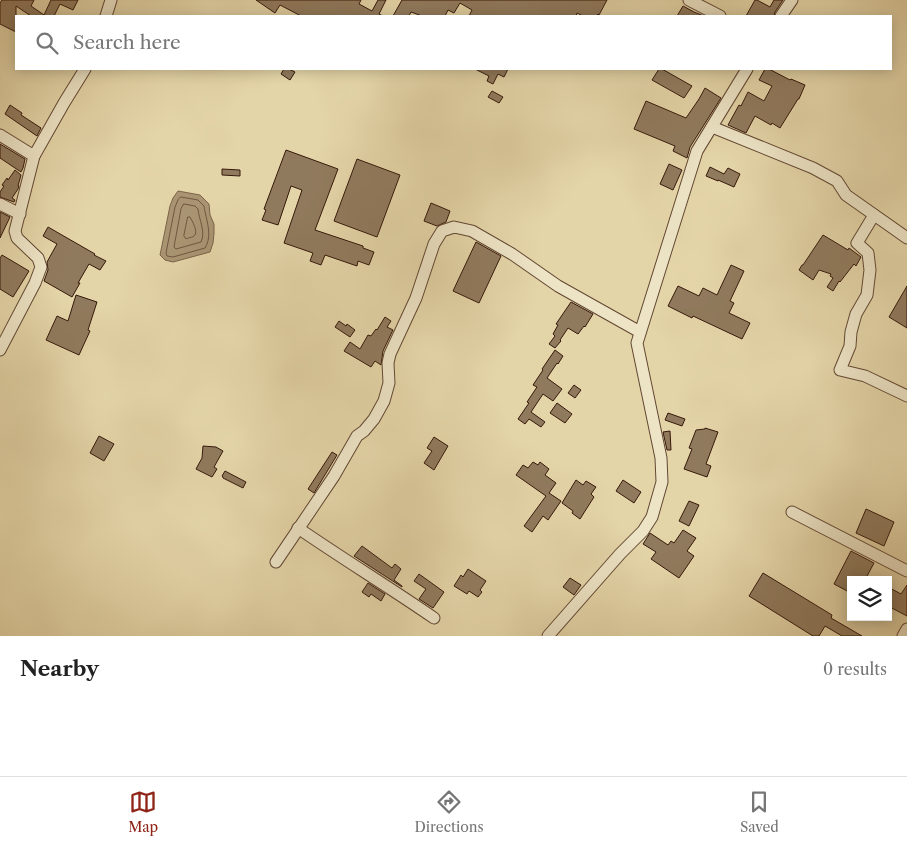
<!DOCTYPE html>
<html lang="en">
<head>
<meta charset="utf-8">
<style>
	body { margin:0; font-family:"Libre Caslon Text",serif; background:#f2f2f2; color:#222 }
	.controls { position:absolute; right:15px; bottom:15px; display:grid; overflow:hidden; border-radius:0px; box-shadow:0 2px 12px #0003 }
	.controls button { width:45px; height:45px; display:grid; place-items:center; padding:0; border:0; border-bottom:1px solid #e0e0e0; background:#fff; color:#222; font:25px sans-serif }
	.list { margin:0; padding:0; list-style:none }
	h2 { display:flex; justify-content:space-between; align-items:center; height:65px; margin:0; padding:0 20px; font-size:21px }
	h2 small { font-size:16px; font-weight:400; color:#767676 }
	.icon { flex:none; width:28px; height:28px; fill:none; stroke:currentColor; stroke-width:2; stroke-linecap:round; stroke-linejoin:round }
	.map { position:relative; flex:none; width:907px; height:636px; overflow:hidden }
	.search { position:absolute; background:#fff; box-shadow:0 2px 12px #0003; left:15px; right:15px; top:15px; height:55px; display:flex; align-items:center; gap:12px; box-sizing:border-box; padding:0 18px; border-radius:0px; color:#767676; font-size:19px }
	.sheet { height:140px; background:#fff }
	nav { display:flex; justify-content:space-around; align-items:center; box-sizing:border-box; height:70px; border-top:1px solid #e0e0e0; background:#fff; font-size:14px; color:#767676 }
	nav a { display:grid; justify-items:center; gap:2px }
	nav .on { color:#8f2418 }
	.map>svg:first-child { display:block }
</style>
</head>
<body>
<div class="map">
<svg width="907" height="636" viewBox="0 0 907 636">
	<rect width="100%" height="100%" fill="#e4d5a8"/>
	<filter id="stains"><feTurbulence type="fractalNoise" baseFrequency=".004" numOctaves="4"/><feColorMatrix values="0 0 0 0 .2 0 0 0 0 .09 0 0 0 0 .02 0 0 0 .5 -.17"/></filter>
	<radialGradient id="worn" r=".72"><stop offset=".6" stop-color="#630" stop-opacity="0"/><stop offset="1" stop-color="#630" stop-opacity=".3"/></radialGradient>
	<!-- water -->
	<polygon fill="#a99573" stroke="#7b6349" points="178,191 200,195 209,204 210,215 214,224 214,233 213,243 210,252 173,262 165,260 160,255 170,206 173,198"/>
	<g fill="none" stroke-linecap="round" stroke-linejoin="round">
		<!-- shore -->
		<g stroke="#70563f" stroke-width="1">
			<path d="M181 197 198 200 204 206C206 220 213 235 205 248L173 257 167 256 166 253 175 207 178 200Z"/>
			<path d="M184 204 195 206 198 209C199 220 206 232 201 242L176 249 174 247 181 209Z"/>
			<path d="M188 217H190C192 221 199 232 194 236 194 237 187 238 186 239L184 236Z"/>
		</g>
	</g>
	<!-- building -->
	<g fill="#907a5d" stroke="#36180b">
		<polygon points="2,0 34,0 31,6 44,15 51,0 78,0 73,10 60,4 54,16 31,16 16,6 16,32 0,24 0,3"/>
		<polygon points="256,0 361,0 359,4 372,11 378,0 386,0 379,14 383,16 301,16 280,5 275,13"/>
		<polygon points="402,0 607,0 599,15 598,14 596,16 583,16 577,13 576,16 469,16 472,10 460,3 454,13 448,10 445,16 422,16 411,12 409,16 393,16"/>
		<polygon points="755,0 757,0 770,7 774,0 783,0 775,12 774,16 746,16"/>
		<polygon points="683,6 694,12 704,16 677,16"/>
		<polygon points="284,69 289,69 295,72 290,80 281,74"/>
		<polygon points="475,69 508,69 504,77 498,74 493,84 487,81 489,76"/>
		<polygon points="659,69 662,69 692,86 684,98 652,80"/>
		<polygon points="765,69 769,69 790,80 791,79 805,85 799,99 798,99 780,128 772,123 771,125 755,116 746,133 728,125 739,105 741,106 748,92 764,101 772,86 759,80"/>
		<polygon points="705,88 721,98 690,147 687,158 673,151 675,146 634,129 646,101 686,118 699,99"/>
		<polygon points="492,91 503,97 499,103 488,97"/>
		<polygon points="10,105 22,113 21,115 41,128 37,136 5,114"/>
		<polygon points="0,144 25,159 23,168 21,172 0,158"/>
		<polygon points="286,150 338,169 315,230 363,246 363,248 374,252 369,265 358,261 357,266 325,255 321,265 310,261 313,253 284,243 302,190 291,186 278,225 262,220 266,210 264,209"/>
		<polygon points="357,159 400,175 377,237 334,221"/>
		<polygon points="669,164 682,170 673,190 660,184"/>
		<polygon points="710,167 724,174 728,168 740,174 734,187 718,180 718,181 706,176"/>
		<polygon points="222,169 240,170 240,176 222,175"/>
		<polygon points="15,170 21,175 18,186 19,186 18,189 12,198 15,200 14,202 0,197 0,192 4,186 2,185 7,178 8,180"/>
		<polygon points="431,203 450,211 446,222 437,226 424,221"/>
		<polygon points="0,212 10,217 0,238"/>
		<polygon points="48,227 95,254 94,255 106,261 100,270 89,264 78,283 80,283 72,297 44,281 48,270 47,262 57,244 43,236"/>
		<polygon points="823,235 848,250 849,248 861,257 856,266 854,264 840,282 839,281 833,291 827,287 833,278 830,276 831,274 819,270 813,280 799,270 802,265 803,265"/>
		<polygon points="476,242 501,256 479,303 453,291"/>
		<polygon points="2,255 29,271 13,297 0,289 0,258"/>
		<polygon points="731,265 744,271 730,301 734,303 729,313 750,323 742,339 693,316 692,318 668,306 678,286 699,296 703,288 717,295"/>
		<polygon points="907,286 907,328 889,317"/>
		<polygon points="76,295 97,302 88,330 90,331 79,355 46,340 57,316 68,321"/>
		<polygon points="571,302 593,314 585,327 584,326 578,334 568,328 560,340 561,341 555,348 549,344 555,336 553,334 558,325 556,324"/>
		<polygon points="385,317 391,321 387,327 393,330 383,351 381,365 375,361 371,367 344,351 350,342 360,349 368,335 371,336 376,329 377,330"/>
		<polygon points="339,321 346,326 347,324 355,330 350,337 335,327"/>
		<polygon points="555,350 563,356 558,364 557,363 547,378 562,389 553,401 543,394 531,412 545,422 541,427 529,419 525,424 518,419 529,403 527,402 537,387 533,385 543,370 542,369"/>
		<polygon points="574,385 581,390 575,398 568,393"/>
		<polygon points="557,403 572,414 565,423 550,413"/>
		<polygon points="668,413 685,419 682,426 665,420"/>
		<polygon points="705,428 718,432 706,464 711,466 707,477 684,469 692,449 689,448 696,430 705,429"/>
		<polygon points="670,431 671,450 667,450 663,432"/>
		<polygon points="99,436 114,444 104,461 90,453"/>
		<polygon points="434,437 448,446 434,470 424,463 432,451 427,448"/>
		<polygon points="203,446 216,447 223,451 214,467 217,469 212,477 196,469 202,458"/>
		<polygon points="332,452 337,455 314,493 308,489"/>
		<polygon points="533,462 538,465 540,462 549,469 545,475 556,483 549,493 561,501 548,520 543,516 532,532 524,526 546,496 516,475 523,465 528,468"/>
		<polygon points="225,471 246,482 243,488 223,478 223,477 222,476"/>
		<polygon points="576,480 583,485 586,481 596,487 591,494 594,497 580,519 572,513 573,511 562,503"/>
		<polygon points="623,480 641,492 634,503 616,491"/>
		<polygon points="689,501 699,505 689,526 679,521"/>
		<polygon points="866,509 894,522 884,546 856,533"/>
		<polygon points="683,530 696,538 687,551 694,556 679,578 651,559 656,552 643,544 650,533 668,545 671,541 674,543"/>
		<polygon points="362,546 392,568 395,564 401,569 394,580 402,586 402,587 354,556"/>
		<polygon points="851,551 874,563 865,580 851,580 851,593 834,584"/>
		<polygon points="468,569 486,581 480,590 482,592 478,597 469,591 467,594 454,586 461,575 463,577"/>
		<polygon points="763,573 832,615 831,618 862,636 842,636 825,626 819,636 813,636 749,596"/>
		<polygon points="419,574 444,592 433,608 419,599 426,589 414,581"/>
		<polygon points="570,578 581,585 574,595 563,587"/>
		<polygon points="368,583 385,594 381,601 371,594 369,597 362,592"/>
		<polygon points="907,585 907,616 888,606 888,587 901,594"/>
	</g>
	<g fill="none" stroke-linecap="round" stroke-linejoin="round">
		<!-- minor casing -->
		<g stroke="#624732" stroke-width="13">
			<g id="minor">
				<polyline points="689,0 720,16"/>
				<polyline points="106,16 111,0"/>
				<polyline points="781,16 792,0"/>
				<polyline points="712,127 813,168 837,181 846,195 907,238"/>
				<polyline points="0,135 34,156"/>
				<polyline points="0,204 20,214"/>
				<polyline points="874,215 857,243 868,253 870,270 867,295 856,314 851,332 850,346 840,370 865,376 907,396"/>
				<polyline points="0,350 35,283 41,267 38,258 17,238 15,231 34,156 64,103 85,69"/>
				<polyline points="792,512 907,571"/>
				<path d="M298 528C343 559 389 587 434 618"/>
				<polyline points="276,562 334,476 357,436 364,431 374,419 384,401 389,383 388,363 390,354 416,298 434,244 442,231 454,227 472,231 512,254 558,286 640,332"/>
				<polyline points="548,636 620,554 643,531 652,517 662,482 661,458 637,343 697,151 747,69"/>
				<polyline points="903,636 907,629"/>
			</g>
		</g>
		<!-- minor -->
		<use href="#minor" stroke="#ede4c6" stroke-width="11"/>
	</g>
	<rect width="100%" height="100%" filter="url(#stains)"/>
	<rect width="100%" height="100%" fill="url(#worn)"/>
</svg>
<div class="controls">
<button><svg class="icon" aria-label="layers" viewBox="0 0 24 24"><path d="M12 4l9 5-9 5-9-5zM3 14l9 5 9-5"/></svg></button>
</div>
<div class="search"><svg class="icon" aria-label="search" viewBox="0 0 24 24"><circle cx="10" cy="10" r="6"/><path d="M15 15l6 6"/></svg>Search here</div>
</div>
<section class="sheet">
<h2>Nearby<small>0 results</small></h2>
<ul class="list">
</ul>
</section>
<nav>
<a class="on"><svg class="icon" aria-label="map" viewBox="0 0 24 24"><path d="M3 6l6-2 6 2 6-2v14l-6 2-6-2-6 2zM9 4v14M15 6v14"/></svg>Map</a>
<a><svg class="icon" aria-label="directions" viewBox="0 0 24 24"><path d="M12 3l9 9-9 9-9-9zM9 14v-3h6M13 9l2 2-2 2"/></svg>Directions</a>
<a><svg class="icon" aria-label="saved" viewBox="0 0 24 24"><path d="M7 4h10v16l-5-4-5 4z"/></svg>Saved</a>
</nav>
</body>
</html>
